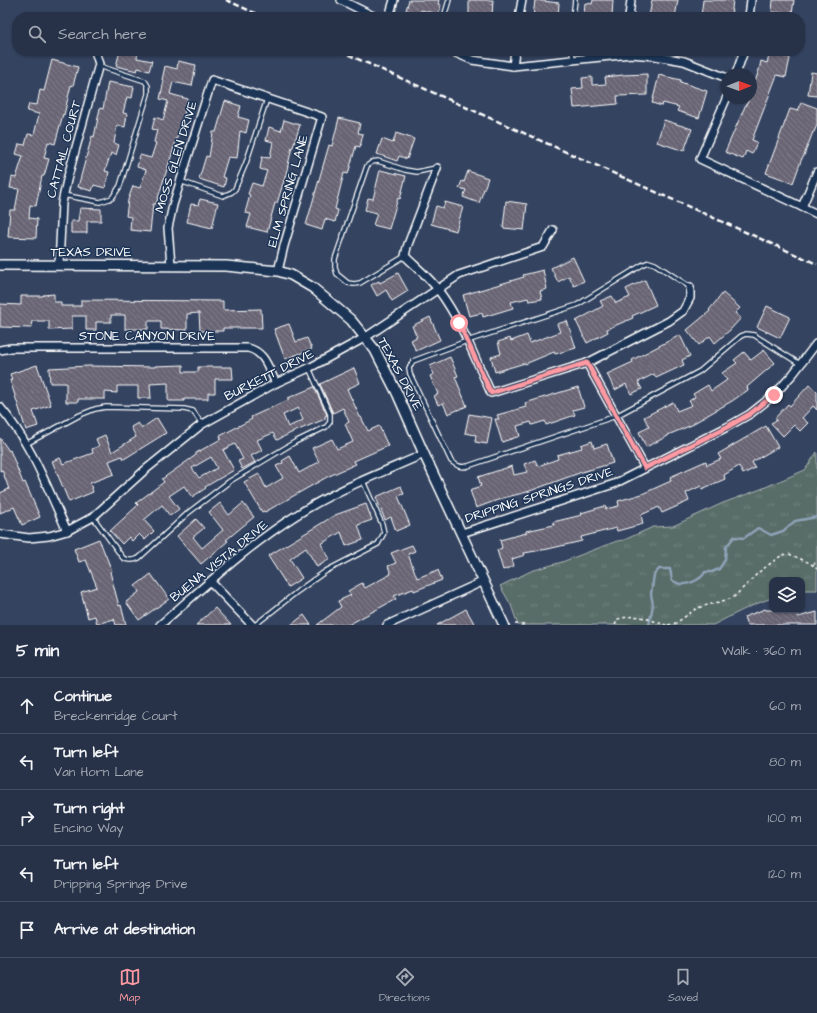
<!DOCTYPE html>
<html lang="en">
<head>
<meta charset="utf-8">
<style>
	body { margin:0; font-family:"Architects Daughter",sans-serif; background:#333e52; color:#f1f3f6 }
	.controls { position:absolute; right:12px; bottom:12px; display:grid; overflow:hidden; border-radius:8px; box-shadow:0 1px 3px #0004 }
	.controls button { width:36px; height:36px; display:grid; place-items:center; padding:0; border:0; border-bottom:1px solid #434d60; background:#273248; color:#f1f3f6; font:20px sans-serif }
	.compass { position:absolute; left:721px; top:68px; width:36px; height:36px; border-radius:50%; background:#273248; box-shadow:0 1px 3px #0004; rotate:89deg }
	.stop { position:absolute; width:12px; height:12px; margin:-9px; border:3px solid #ff9aa2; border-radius:50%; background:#fff }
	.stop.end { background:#ff9aa2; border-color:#fff; box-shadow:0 1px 4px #0008 }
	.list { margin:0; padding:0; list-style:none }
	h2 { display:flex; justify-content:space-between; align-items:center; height:52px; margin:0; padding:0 16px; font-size:17px }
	h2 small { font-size:13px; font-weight:400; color:#a4aab4 }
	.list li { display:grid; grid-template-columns:26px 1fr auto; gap:12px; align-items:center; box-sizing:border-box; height:56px; padding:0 16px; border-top:1px solid #434d60 }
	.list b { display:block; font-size:15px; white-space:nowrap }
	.list p { margin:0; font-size:13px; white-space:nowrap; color:#a4aab4 }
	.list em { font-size:13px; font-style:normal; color:#a4aab4 }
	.icon { flex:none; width:22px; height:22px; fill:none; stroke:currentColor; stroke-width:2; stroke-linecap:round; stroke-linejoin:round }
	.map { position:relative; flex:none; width:817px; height:625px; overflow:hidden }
	.search { position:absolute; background:#273248; box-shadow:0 1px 3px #0004; left:12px; right:12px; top:12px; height:44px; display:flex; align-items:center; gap:10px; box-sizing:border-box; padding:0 14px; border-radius:16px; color:#a4aab4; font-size:15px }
	.sheet { height:332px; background:#273248 }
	nav { display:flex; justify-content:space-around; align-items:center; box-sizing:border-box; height:56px; border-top:1px solid #434d60; background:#273248; font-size:11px; color:#a4aab4 }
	nav a { display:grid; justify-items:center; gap:2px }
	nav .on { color:#ff9aa2 }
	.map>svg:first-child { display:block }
</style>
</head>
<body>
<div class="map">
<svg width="817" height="625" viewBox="0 0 817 625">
	<defs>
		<pattern id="park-tufts" width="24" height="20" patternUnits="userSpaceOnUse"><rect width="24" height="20" fill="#586c67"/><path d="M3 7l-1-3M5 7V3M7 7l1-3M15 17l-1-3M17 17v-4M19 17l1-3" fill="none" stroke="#71827e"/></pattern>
		<pattern id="building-back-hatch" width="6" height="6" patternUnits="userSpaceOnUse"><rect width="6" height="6" fill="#696574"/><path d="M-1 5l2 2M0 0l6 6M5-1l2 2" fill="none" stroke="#807c89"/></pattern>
	</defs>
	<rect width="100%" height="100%" fill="#344360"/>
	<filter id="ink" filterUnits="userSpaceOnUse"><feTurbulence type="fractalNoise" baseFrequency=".025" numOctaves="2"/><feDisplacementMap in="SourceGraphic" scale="8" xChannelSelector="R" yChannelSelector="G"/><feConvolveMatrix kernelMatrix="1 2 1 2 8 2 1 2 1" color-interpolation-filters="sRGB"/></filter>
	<g filter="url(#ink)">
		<!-- park -->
		<path fill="url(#park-tufts)" stroke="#acb6b3" d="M817 452V590H802V580H772V598C751 605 733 615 713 625H518L511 605 500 586 531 571 562 562 617 541 624 540 653 527 673 526 723 503 761 489 805 470Z"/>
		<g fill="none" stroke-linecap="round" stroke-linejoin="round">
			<!-- stream -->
			<path stroke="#8fa3b9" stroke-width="2.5" d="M649 625 653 605 651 594 654 575 659 569H670L672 580C675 582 678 584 681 584 689 585 702 579 705 572H712L719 569 725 560 726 547 734 537 744 538 758 528 771 535 783 531 795 521 817 517"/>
		</g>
		<!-- building -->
		<g fill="url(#building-back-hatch)" stroke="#fff" fill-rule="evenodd">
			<polygon points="409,0 439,0 438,4 441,5 438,14 421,10 420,14 406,10"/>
			<polygon points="469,0 493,0 492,17 469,17"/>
			<polygon points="535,0 559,3 558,17 533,17"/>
			<polygon points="593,0 613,0 612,16 584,14 585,3 592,4"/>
			<polygon points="652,0 678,0 675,17 649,17"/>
			<polygon points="703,0 733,0 731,17 701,17"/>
			<polygon points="773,0 794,0 792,14 772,12"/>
			<polygon points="120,51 138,51 137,58 152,61 149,71 138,68 137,71 116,66"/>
			<polygon points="770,53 790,58 786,77 777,75 752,140 757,142 752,154 746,151 743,159 725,152 746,104 747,104 749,98 751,98 751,93 759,70 761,61 767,63"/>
			<polygon points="52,60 78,67 73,86 71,85 64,115 63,114 55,144 48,142 44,158 49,159 44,176 42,176 36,206 30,205 29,218 37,219 36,238 8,237 10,210 15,210 19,189 10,188 12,177 16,178 23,156 16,154 19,144 25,145 28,134 34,135 39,114 27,111 29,104 37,105 40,90 44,91"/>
			<polygon points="178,61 196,65 192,86 173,82 170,94 188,99 183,119 156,204 153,204 150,232 130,230 131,217 126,216 128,200 133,186 140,188 146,170 137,167 140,155 151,158 156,143 154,142 157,130 152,129 155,117 163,120 168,101 160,99 164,80 162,80 165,66 177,69"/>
			<polygon points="811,72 817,73 817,96 808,95"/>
			<polygon points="647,74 647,95 617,96 618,104 574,108 572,89 583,88 582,78 592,77 592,85 606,84 605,77 623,75"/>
			<polygon points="659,75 681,80 680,82 707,91 699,118 677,111 679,107 663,103 662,106 652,103"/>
			<polygon points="108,82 134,87 132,98 127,97 123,113 127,114 125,127 117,125 114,143 119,145 116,155 111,153 105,171 109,172 105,188 94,185 92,191 78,187 92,136 94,137 100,108 103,109"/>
			<polygon points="225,101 241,106 238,117 249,120 246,133 240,131 237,158 228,157 222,177 226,178 224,187 199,179 206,156 209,157 213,132 216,132"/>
			<polygon points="801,102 817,108 817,125 814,132 813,132 803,158 802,158 793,183 766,173 790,109 798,111"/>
			<polygon points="339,118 360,123 358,133 363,134 360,147 356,146 348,174 344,173 335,209 338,210 335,222 325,219 322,230 306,225 329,145 332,146"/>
			<polygon points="284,120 300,125 293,147 292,147 286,174 277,203 275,203 267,232 247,227 251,214 245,213 250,195 248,194 252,183 262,186 267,171 260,169 262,157 270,158 273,142 266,140 269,127 281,131"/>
			<polygon points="664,120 692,129 684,151 657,142"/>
			<polygon points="396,133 414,139 407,159 399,156 397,161 377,154 382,139 393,143"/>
			<polygon points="380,170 406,176 400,199 398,198 389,229 373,225 377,213 365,210 368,198 373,199"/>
			<polygon points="468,171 488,178 479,203 463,197 466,190 459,188 462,181 464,182"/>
			<polygon points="200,199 218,203 212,228 187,222 191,204 198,205"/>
			<polygon points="506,201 527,204 524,230 503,228"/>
			<polygon points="445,202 463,207 456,231 431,224 436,206 443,208"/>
			<polygon points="80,208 101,209 101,221 87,221 87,233 71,233 71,221 78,221"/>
			<polygon points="573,257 584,281 574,286 569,276 558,282 551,268"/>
			<polygon points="543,270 547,289 540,291 542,299 529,301 528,298 511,302 513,308 483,317 482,313 469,316 463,295 524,277 523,275"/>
			<polygon points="398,273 408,291 392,301 386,290 377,296 371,285 379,281 380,283"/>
			<polygon points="645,280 656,305 632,316 633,318 607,329 608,332 587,343 576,321 603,306 600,301 612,296 616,303 630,297 626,289"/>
			<polygon points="723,293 740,308 735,313 741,318 730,330 715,343 710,336 699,345 687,330 710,311 709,310"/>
			<polygon points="54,294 54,302 61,302 61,306 81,306 81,300 223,301 223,310 261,309 262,328 223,328 223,331 200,331 199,313 187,314 187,330 161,329 161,321 148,321 148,329 125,329 125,315 111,315 111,322 96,322 96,330 86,330 86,316 72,316 72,329 49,330 49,321 32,321 31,328 0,327 0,304 21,305 21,296 43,296 43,295"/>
			<polygon points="767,306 790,317 780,338 757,327"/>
			<polygon points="430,317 440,340 416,351 411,340 417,337 412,326"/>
			<polygon points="567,321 576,348 555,354 554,352 525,364 525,363 495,372 491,357 501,354 498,342 510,338 511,341 527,335 530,343 560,332 557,324"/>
			<polygon points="289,324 296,342 307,338 312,349 285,359 274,329"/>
			<polygon points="680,335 690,356 682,360 684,365 656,378 654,374 638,382 642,389 631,394 626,384 615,390 607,374 633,362 632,360"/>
			<polygon points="764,350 775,363 747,387 748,390 732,401 694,423 694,424 668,435 668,436 646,447 639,432 649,427 644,417 673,402 677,411 692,405 689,401 695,397 693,394 708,385 711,391 727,380 722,373 737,363 734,360 744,352 751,360"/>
			<polygon points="450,357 458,376 455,377 467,406 448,414 443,403 438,405 434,396 438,394 430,376 434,374 430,366"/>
			<polygon points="37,365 51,405 33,411 38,426 26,430 10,380 12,380 10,374"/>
			<polygon points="183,365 183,372 198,372 198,367 232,367 233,379 215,379 215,393 208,393 208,399 184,399 184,401 168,401 168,383 150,384 151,398 138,398 138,386 117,386 117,393 105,392 105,399 78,399 78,402 66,402 66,383 50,383 49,368 89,366 155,367 155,366"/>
			<polygon points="354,368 360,383 347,389 360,417 361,417 368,431 379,426 388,446 354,461 356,464 327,477 265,512 264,511 262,512 244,482 259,474 266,488 283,478 276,466 283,463 282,461 290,456 299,473 319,462 312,448 332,439 337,449 353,442 345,424 349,422 343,408 333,413 320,384"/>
			<polygon points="809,385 817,392 817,410 813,406 802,418 808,423 800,431 794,425 783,436 771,423 777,420 775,418 788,404 790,406"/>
			<path d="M314 387 327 415 325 416V419L291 433 277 440 273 433 257 440 262 450 251 456 255 462 242 469 238 461 243 459 235 444 223 450 234 470 205 487 206 488 192 497 184 486 169 496 179 509 170 516 162 505 144 520 154 531 145 540 139 534 132 541 129 537 122 544 110 531 138 505 136 503 164 482 162 479 196 455V453L221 439 220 436 252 419 251 417 288 400V398ZM298 408 303 420 288 427 283 415ZM211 457 217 468 199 478 192 468Z"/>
			<polygon points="578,387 584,407 573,410 575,415 546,425 545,421 532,425 531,422 517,426 520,436 502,442 495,419 499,419 497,415 526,407 525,403"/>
			<polygon points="469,414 492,418 487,444 475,442 476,435 465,433"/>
			<polygon points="157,418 166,433 124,459 122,456 109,461 114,474 90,483 93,492 69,502 52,461 60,458 63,464 93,453 92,449 99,446 96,439 105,435 112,452 136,437 131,427 138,423 142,428"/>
			<polygon points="766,426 778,447 752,462 755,468 743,474 739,466 724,475 725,479 702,489 701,486 686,493 689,501 662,513 659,507 641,515 643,524 617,531 616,528 581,537 582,541 548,549 524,553 525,555 512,559 514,566 503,570 497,550 502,548 500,540 526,533 526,531 554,525 553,522 582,515 581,513 605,506 606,509 619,506 618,501 642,494 671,481 670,477 706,461 707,465 721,459 718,454"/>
			<polygon points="0,438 9,451 10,450 23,483 25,482 40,517 22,525 14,507 0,513 0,493 9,489 2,470 0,471"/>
			<polygon points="592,441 594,448 607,444 613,463 582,472 527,492 503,498 476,508 470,490 481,486 478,477 512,466 514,475 527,472 524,464 535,460 538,466 558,459 557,455 582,448 581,445"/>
			<polygon points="401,486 404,494 398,496 410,525 396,531 391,517 385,520 376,497"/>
			<polygon points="220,503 229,515 243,503 254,517 226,540 228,541 201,564 177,536 196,519 204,528 193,537 202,548 223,530 209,512"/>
			<polygon points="366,504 372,520 358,525 363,540 346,546 341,532 321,544 330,559 317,567 306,548 290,559 302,578 288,587 268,556 335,515"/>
			<polygon points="99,539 112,571 110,572 119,606 121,605 126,625 116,625 114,619 97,624 95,616 88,618 81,592 97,587 86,560 79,562 74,549"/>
			<polygon points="412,545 415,551 408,554 417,578 438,570 442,580 414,591 413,589 394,596 396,599 348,625 317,625 341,607 338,601 351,595 348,591 362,583 365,588 391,574 388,566 396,563 391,553"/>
			<polygon points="151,574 169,599 139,620 126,602 139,592 135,586"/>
			<polygon points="215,608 231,625 196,625"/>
			<polygon points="466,609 475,625 437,625"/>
			<polygon points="765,609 766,610 797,610 798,617 817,612 817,625 747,625 744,617"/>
			<polygon points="304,615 311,625 291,625"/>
		</g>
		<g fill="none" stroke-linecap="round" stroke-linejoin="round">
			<!-- lane casing -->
			<g stroke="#fff" stroke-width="6">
				<g id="lane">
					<polyline points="444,17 449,0"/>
					<polyline points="573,17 575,0"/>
					<polyline points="572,51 573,60"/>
					<polyline points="180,181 223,196 232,192 235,189 246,163 267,99"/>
					<polyline points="63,195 100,202 112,198 120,186 148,94 148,86 145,81 99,66"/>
					<polyline points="405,256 360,283 354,284 348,283 337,274 335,267 335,259 367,166 372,162 378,161 405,170 417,172 436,168"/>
					<path d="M690 287 655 264 649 262 642 265 577 305 467 341 413 361 409 368 410 374 451 461C457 466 461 468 468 466L616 416 700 371 741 336 746 334 754 335 800 364"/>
					<polyline points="26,444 80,415 95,409 106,407 184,409 193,411 202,424"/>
					<path d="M93 517 123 558C129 561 133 561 139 558L188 513 230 481 295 442 326 427 330 422V414L309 368"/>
					<polyline points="255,625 298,591 326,571 378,544 384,533 382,524 363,481"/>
				</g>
			</g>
			<!-- street casing -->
			<g stroke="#fff" stroke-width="10">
				<g id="street">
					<polyline points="341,0 375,17"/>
					<polyline points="389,17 394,0"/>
					<polyline points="519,17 522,0"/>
					<polyline points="629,17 631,0"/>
					<polyline points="749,17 751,0"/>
					<polyline points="451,51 472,60 513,66 631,54 655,56 684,61 727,78"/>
					<polyline points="513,66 515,51"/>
					<polyline points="736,74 744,51"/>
					<polyline points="727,97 700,159 817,214"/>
					<path d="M437 168 407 247 405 256C416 267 430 278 439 291 462 322 475 359 491 393L587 363 669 321 683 311 690 298V287"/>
					<polyline points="802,207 817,172"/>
					<polyline points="59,265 62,203 67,180 99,64 95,51"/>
					<polyline points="171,265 168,228 173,205 212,80 322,117 284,246 278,271"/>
					<path d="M0 350 11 348H248C265 352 268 368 276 383"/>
					<polyline points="587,363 645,468"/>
					<path d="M0 407C31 443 48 489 67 531"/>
					<polyline points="462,533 614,484 727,427 750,414 774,395 793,374 816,344"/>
					<polyline points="0,534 29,538 49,536 67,531 93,517 145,470 201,425 276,383 311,367 366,337 459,275 543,247 553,230"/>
					<polyline points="211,582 252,625"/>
					<path d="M160 625C204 587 246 547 295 516 335 490 381 473 424 454"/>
					<polyline points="387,625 484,581"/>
				</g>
			</g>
			<!-- secondary casing -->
			<g stroke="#fff" stroke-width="12">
				<polyline id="secondary" points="0,265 226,266 278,271 291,275 313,288 351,320 375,350 397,393 424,454 504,625"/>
			</g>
			<!-- path -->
			<g stroke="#fff" stroke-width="1.5" stroke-dasharray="3 3" stroke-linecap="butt">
				<polyline points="813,565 817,561"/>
				<polyline points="515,624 524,625"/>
				<path d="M615 625 618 619C640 613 646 619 666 625"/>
				<polyline points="668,625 676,623 697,608 733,598 759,572 782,555 789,554 810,563 817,569"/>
			</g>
			<!-- lane -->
			<use href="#lane" stroke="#1d3557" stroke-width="3.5"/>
			<!-- street -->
			<use href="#street" stroke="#1d3557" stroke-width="7"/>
			<!-- secondary -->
			<use href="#secondary" stroke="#1d3557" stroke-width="9"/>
			<!-- rail -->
			<g stroke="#fff" stroke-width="2.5" stroke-dasharray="6 3" stroke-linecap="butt">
				<polyline points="226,0 264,17"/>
				<polyline points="340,51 817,264"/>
			</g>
		</g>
	</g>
	<g fill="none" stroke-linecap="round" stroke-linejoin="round" filter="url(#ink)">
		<!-- route -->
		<polyline stroke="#ff9aa2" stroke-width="5" points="459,323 491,393 587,363 645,468 727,427 750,414 774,395"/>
	</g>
	<g text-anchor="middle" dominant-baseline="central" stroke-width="3" stroke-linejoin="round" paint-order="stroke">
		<!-- street labels -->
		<g font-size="13" fill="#fff" stroke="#1d3557">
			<text transform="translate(64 149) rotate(-75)">CATTAIL COURT</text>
			<text transform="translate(176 157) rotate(-73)">MOSS GLEN DRIVE</text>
			<text transform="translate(288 191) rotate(-74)">ELM SPRING LANE</text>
			<text x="91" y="252">TEXAS DRIVE</text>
			<text x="147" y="336">STONE CANYON DRIVE</text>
			<text transform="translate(400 374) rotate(62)">TEXAS DRIVE</text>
			<text transform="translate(269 375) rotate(-27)">BURKETT DRIVE</text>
			<text transform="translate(539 495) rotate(-18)">DRIPPING SPRINGS DRIVE</text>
			<text transform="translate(219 561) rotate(-39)">BUENA VISTA DRIVE</text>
		</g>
	</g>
</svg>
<div class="controls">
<button><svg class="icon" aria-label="layers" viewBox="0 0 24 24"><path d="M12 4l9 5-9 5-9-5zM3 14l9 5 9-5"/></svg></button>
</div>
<svg class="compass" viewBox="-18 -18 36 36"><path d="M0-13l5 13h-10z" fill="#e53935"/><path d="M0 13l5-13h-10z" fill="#a4aab4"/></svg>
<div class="stop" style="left:459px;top:323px"></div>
<div class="stop end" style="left:774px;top:395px"></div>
<div class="search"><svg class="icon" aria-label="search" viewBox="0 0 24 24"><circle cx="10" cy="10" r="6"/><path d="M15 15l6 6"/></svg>Search here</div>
</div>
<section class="sheet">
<h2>5 min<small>Walk · 360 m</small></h2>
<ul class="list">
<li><svg class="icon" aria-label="ahead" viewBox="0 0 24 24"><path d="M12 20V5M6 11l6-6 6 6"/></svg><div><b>Continue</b><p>Breckenridge Court</p></div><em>60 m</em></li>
<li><svg class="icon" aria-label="left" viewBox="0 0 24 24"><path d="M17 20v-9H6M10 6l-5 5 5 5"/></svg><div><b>Turn left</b><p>Van Horn Lane</p></div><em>80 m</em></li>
<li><svg class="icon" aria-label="right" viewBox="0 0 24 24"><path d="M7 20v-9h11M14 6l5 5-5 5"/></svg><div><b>Turn right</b><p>Encino Way</p></div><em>100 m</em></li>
<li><svg class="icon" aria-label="left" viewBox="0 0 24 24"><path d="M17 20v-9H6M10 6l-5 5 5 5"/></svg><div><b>Turn left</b><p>Dripping Springs Drive</p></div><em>120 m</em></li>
<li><svg class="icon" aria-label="arrive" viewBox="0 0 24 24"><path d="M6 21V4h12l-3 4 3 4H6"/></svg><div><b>Arrive at destination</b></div></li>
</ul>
</section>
<nav>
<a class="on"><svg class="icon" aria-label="map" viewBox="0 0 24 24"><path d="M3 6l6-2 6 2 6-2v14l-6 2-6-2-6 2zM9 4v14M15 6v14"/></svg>Map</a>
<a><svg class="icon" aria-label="directions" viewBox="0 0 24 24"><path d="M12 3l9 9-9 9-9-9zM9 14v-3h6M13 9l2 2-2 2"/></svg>Directions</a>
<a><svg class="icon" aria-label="saved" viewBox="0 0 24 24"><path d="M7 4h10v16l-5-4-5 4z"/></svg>Saved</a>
</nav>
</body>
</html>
